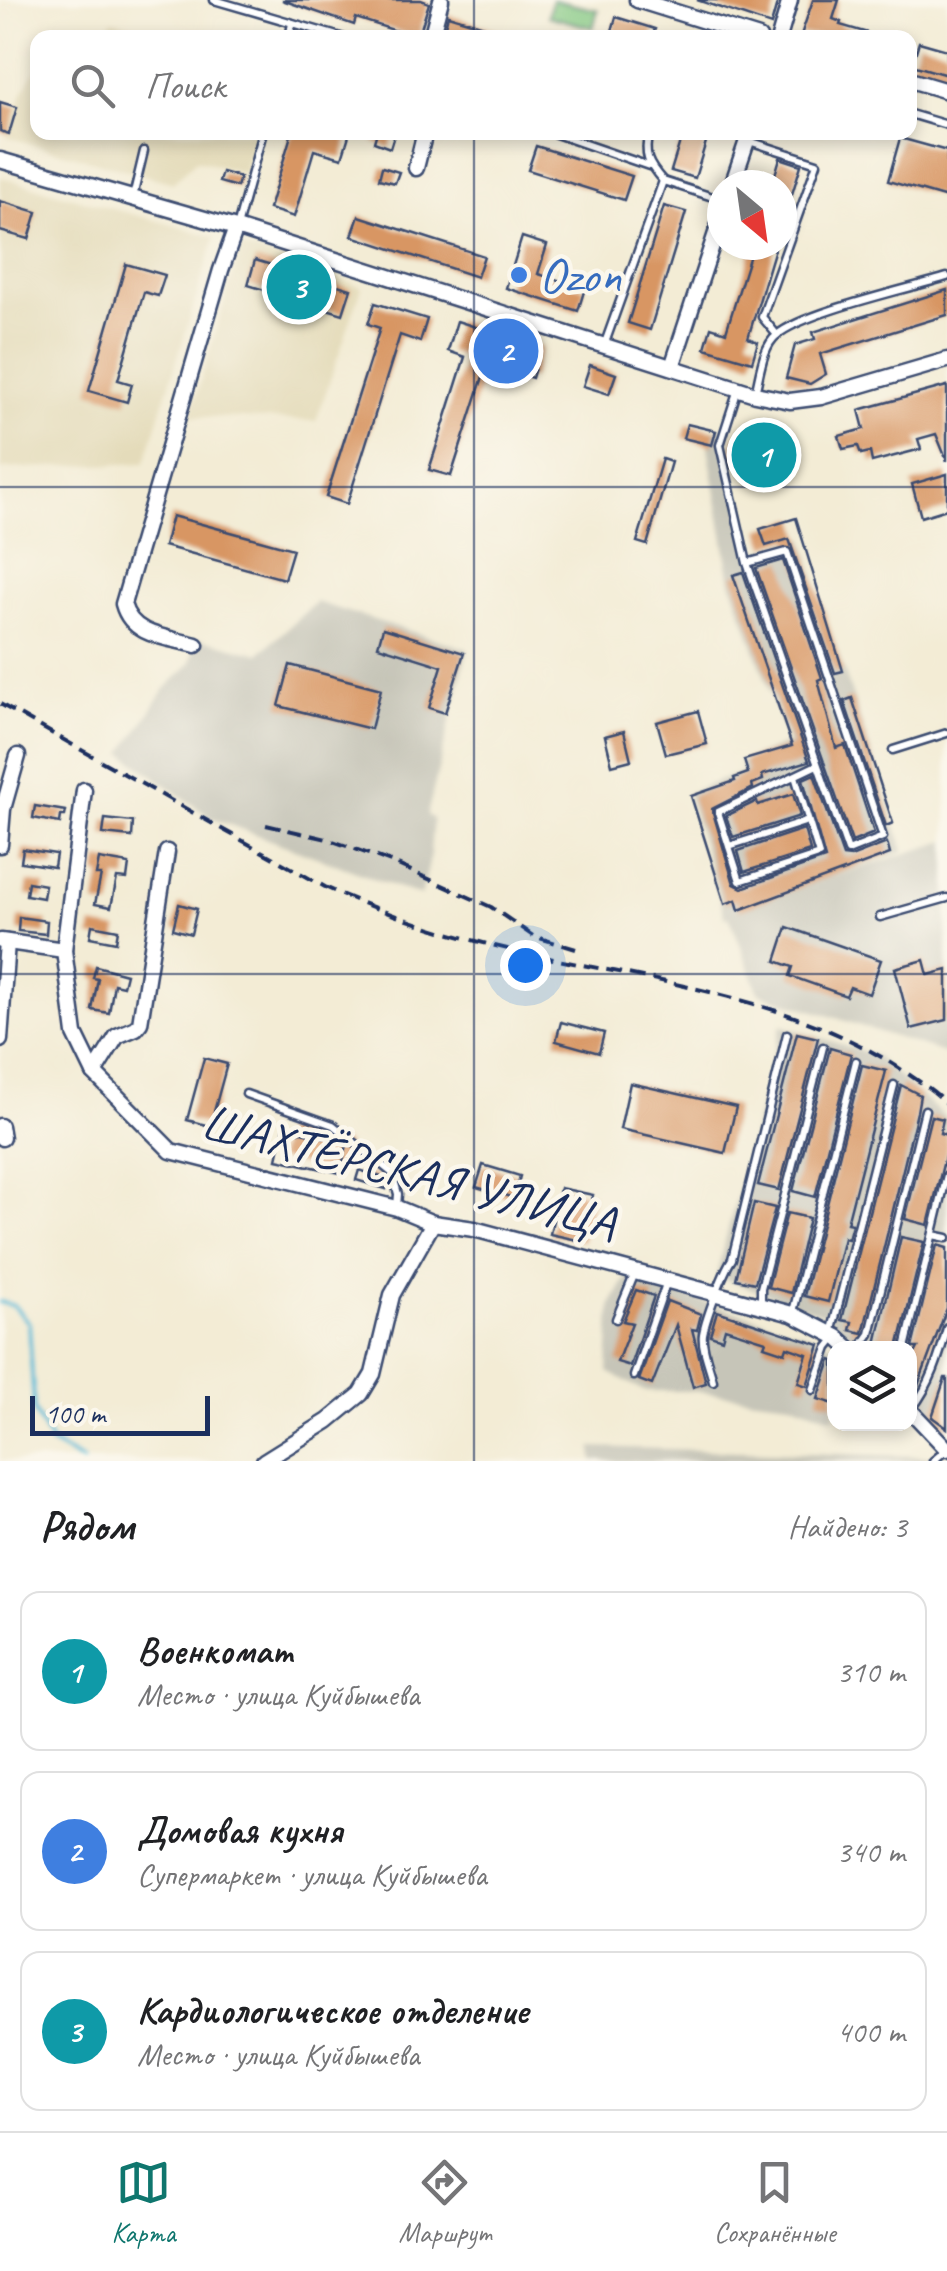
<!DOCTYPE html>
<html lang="ru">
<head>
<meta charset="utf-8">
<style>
	body { margin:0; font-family:Caveat,sans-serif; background:#f6f6f6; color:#202124 }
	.controls { position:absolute; right:30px; bottom:30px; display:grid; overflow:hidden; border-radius:20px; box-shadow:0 5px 15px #0003 }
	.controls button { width:90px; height:90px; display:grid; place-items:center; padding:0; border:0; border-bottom:2px solid #e0e0e0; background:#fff; color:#202124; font:50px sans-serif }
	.compass { position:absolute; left:707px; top:170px; width:90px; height:90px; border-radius:50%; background:#fff; box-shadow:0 5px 15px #0003; rotate:151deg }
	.scale { position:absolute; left:30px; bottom:25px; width:180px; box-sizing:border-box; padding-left:10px; border:5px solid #1b2f5e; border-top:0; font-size:28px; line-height:35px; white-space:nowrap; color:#1b2f5e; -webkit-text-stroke:8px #fbf7ec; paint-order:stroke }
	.you { position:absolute; left:525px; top:965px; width:35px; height:35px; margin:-25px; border:8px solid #fff; border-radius:50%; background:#1a73e8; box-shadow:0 0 0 15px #1a73e833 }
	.badge { display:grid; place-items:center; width:65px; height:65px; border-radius:50%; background:#0f766e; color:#fff; font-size:32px; font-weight:700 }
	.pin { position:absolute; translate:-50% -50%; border:5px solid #fff; box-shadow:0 2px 10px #0006 }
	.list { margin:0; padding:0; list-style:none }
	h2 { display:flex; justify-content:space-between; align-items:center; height:130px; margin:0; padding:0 40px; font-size:42px }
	h2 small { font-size:32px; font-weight:400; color:#757577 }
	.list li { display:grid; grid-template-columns:65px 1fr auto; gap:30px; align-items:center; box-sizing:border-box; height:160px; margin:0 20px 20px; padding:0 20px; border:2px solid #e0e0e0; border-radius:20px }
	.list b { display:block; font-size:38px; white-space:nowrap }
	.list p { margin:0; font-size:32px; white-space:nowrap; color:#757577 }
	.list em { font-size:32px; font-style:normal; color:#757577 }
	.icon { flex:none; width:55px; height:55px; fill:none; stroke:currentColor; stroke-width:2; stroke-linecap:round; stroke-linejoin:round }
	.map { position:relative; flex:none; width:947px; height:1461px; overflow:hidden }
	.search { position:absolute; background:#fff; box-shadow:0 5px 15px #0003; left:30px; right:30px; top:30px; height:110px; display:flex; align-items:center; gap:25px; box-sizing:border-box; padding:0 35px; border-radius:20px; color:#757577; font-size:38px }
	.sheet { height:670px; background:#fff }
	nav { display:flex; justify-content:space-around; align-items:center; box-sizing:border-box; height:140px; border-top:2px solid #e0e0e0; background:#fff; font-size:28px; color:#757577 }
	nav a { display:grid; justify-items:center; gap:5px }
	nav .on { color:#0f766e }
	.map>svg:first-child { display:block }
</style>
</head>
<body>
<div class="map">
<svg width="947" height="1461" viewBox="0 0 947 1461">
	<rect width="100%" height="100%" fill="#fbf7ec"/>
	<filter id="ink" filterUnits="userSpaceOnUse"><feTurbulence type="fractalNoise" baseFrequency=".01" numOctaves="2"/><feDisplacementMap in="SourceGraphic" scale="20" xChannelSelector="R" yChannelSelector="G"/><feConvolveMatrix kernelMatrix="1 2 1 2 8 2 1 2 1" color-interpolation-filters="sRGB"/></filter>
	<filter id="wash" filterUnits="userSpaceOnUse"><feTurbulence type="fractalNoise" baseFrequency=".0048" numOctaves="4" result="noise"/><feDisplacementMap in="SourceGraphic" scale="40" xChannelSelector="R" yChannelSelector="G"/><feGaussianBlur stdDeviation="2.25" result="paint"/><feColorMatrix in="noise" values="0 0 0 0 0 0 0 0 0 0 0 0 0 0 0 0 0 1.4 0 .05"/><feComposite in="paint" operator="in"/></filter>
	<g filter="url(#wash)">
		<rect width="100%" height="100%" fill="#f3ecd5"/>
		<!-- built -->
		<g fill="#e4dbba">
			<polygon points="112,20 173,37 54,37 60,26 100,35 108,32"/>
			<polygon points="37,67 38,132 255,133 244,173 196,160 173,183 7,137 23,92"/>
			<polygon points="0,177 215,237 145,463 0,469"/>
			<polygon points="241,247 362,287 316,421 190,416"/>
		</g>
		<!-- industrial -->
		<g fill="#c6c5b8">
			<polygon points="713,429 729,433 730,459 753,553 804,537 822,604 904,851 827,878 947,841 947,1054 759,993 729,916 725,917 687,793 742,772 740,762 788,743 731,582 708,447"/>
			<polygon points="316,602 468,649 427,815 433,819 429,864 421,896 211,818 123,753 165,689 190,664 198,638 259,654"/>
			<polygon points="781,1025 874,1055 947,1119 947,1437 935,1435 910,1404 910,1348 864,1348 826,1315 716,1276"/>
			<polygon points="626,1278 810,1334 837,1348 834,1418 790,1402 695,1391 644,1391 608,1372 611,1305"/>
			<polygon points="592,1447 947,1457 947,1461 593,1461"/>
		</g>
		<!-- green -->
		<polygon fill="#83c882" stroke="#4f7c70" stroke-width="2.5" points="552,0 598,10 593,28 548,16"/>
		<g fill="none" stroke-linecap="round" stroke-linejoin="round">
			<!-- stream -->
			<polyline stroke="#5abbd8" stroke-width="4" points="0,1302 14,1306 29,1323 34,1410 52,1444 83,1461"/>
		</g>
		<g id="blocks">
			<!-- building -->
			<g fill="#d89663">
				<polygon points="282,0 421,0 429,3 418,38 356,18 354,25"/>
				<polygon points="697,0 778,0 771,25"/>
				<polygon points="813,0 839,0 833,19 841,22 840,25 875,35 874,38 801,35"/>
				<polygon points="448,15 514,35 513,38 442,38"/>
				<polygon points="616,17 655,29 652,38 610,38"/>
				<polygon points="919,42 947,50 947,75 912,65"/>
				<polygon points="0,102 17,107 9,134 0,131"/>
				<polygon points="292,132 350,132 342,158 314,150 294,217 269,209"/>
				<polygon points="377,132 395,132 390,148 374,142"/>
				<polygon points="683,132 709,132 695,178 671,171"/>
				<polygon points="900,138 947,151 947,198 888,181"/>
				<polygon points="536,146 632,176 624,200 528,170"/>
				<polygon points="780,158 801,165 784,220 782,185 772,185"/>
				<polygon points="382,167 399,172 395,183 379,179"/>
				<polygon points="222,172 240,177 237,187 219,182"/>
				<polygon points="0,201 37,212 29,239 0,231"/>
				<polygon points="664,206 686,212 650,330 628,323"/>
				<polygon points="359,216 484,256 477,277 352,236"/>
				<polygon points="522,237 547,245 538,274 585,288 578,311 506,288"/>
				<polygon points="753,245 776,245 748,338 758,342 752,362 705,348 711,327 726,332"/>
				<polygon points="255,260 351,289 343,314 248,285"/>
				<polygon points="126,264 165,275 158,296 144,292 118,380 132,384 127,402 89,391"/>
				<polygon points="947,290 947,315 820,354 826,374 810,384 786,378 795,345 815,339 813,332"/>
				<polygon points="375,303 427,319 420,342 400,335 347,504 326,497 380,328 368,324"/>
				<polygon points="457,321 541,348 532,378 487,364 451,476 429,470 465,357 448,351"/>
				<polygon points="590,365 616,374 609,394 583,386"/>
				<polygon points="947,386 947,461 936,434 918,439 921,449 872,462 870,452 861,454 858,446 843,449 839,436 864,429 859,410"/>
				<polygon points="687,424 716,431 712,445 683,438"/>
				<polygon points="736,434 799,452 792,477 730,459"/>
				<polygon points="662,459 671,462 647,545 637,542"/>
				<polygon points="947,474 947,509 921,517 912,484"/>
				<polygon points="172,516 293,549 284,579 164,546"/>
				<polygon points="796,518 843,671 835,673 789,539 766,546 760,529"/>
				<polygon points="783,560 822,678 818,680 836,748 845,745 874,833 852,842 756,568"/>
				<polygon points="743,572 809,761 762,775 763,780 752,784 753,788 712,809 734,884 742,888 825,859 803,779 814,774 843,856 851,857 887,843 890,854 739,910 736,900 725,904 691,796 735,781 734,778 748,773 744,760 792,746 733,575"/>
				<polygon points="383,628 464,653 445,713 429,708 442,666 378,646"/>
				<polygon points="290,665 381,689 371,729 279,706"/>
				<polygon points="852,698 893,823 886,826 844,701"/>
				<polygon points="698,711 707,744 666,754 657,722"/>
				<polygon points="624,731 631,760 612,765 605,736"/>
				<polygon points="793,794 800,816 733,837 726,816 757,801 758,805"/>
				<polygon points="35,806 66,811 65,816 61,816 60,823 33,818"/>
				<polygon points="105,819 133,822 132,837 103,834"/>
				<polygon points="804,829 810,851 744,872 738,851"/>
				<polygon points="23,849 56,854 54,867 21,862"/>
				<polygon points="99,859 129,864 127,879 117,878 111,907 95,904 101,875 96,875"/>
				<polygon points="28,882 45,885 43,898 26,895"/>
				<polygon points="179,904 197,909 191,934 173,929"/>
				<polygon points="19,917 47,921 46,934 18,931"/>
				<polygon points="92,925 118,930 116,942 90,937"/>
				<polygon points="787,927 881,960 869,994 850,987 846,996 790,976 793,967 776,961"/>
				<polygon points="924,960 928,975 947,970 947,1020 911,1029 895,968"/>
				<polygon points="96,966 126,974 123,986 114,984 109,1013 92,1010 98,979 93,978"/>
				<polygon points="561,1022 604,1033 599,1053 556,1041"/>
				<polygon points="797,1033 818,1038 779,1190 758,1185"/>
				<polygon points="830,1048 851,1054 815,1197 793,1191"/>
				<polygon points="204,1058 227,1064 210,1126 187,1120"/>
				<polygon points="862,1065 886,1071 847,1223 852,1224 848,1239 844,1238 828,1302 804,1296"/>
				<polygon points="630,1083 736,1107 725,1153 620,1129"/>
				<polygon points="901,1085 920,1095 917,1112 863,1333 850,1330 852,1322 842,1320"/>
				<polygon points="931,1116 943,1119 940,1133 947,1135 947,1148 928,1225 905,1219"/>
				<polygon points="284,1128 344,1142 347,1145 340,1173 277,1159"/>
				<polygon points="483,1165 520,1176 514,1198 476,1187"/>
				<polygon points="359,1170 387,1179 386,1189 356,1180"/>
				<polygon points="560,1188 593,1195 582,1241 550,1234"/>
				<polygon points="754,1203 775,1208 755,1283 736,1279"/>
				<polygon points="787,1213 809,1218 791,1293 768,1287"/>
				<polygon points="901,1237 924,1242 898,1348 875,1348"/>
				<polygon points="937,1245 947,1248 947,1308 917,1388 910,1384 910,1363 918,1348 912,1348"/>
				<polygon points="636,1290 654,1296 630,1366 617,1362 632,1323 623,1321"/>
				<polygon points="667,1301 701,1314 697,1330 692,1329 706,1383 693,1387 676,1325 652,1385 639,1380"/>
				<polygon points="717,1311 820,1345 807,1386 798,1383 807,1354 787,1347 785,1353 764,1346 766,1341 725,1328 722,1339 710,1335"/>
				<polygon points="831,1360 834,1361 834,1404 818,1399"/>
				<polygon points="945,1378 947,1378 947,1428 932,1417"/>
			</g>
		</g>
	</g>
	<g filter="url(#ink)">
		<use href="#blocks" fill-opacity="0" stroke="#3b4b70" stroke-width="2.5"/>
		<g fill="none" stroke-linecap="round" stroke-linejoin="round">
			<!-- lane casing -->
			<g stroke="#3b4b70" stroke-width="11">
				<g id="lane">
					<polyline points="214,0 344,38"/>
					<polyline points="289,38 292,23"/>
					<polyline points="910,114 947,125"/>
					<polyline points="550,132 649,166"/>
					<path d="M649 132C643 155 648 164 663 181"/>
					<polyline points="749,141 817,163 762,317 777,335"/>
					<polyline points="133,197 144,151"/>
					<polyline points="237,227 263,132"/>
					<polyline points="605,343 663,181 722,200"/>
					<polyline points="738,389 720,445 747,563 848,851 883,837 787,552 747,563"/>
					<path d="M755 393C760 375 762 347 777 335 804 312 908 289 947 277"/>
					<polyline points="893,750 947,733"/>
					<polyline points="795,776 819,855 740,881 718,812 817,765"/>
					<polyline points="729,846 808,821"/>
					<polyline points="880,917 947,898"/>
					<polyline points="246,1094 333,1125 392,1173 398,1194 397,1207"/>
					<polyline points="933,1235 947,1238"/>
					<polyline points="761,1303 761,1288 823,1047"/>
					<polyline points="793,1312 856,1061"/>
					<polyline points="616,1319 635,1273"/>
					<polyline points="831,1334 894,1085"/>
					<polyline points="860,1348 870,1334 925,1110"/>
					<polyline points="905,1348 947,1175"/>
					<polyline points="634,1376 667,1281"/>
					<path d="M713 1381C710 1367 701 1347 703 1334 706 1318 723 1272 732 1259L787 1034"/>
					<polyline points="813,1390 828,1348 836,1338"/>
					<path d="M912 1409C931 1384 939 1358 947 1328"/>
					<polyline points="933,1461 945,1451"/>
				</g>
			</g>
			<!-- street casing -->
			<g stroke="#3b4b70" stroke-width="19">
				<g id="street">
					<polyline points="637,0 759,38"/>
					<polyline points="431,38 441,0"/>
					<polyline points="779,38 790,0"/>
					<polyline points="910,80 947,91"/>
					<polyline points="0,160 236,228 755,394 790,401 821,397 947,360"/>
					<polyline points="416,168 425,132"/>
					<polyline points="732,185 750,132"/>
					<polyline points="672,367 722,215"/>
					<path d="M196 645C167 637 132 637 123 604L221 270 236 228"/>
					<polyline points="84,790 64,950 75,1034 94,1073 171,1151 397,1208 433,1223 474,1229 792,1314 837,1337 849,1348"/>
					<polyline points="0,845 3,809 18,756"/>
					<polyline points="1,941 64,950"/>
					<polyline points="0,1040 7,942"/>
					<polyline points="94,1073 117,1036 136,1028 140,1023 167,852"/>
					<polyline points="0,1126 2,1138"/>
					<polyline points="910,1410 947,1449"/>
					<polyline points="264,1461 328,1421 361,1394 373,1374 392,1295 433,1223"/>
				</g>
			</g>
			<!-- lane -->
			<use href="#lane" stroke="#fff" stroke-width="6"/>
			<!-- street -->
			<use href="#street" stroke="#fff" stroke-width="14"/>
			<!-- rail -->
			<g stroke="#1b2f5e" stroke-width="4" stroke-dasharray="15 8" stroke-linecap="butt">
				<path d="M0 704 325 887C374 909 424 927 476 941 618 979 780 987 905 1072 920 1082 935 1091 947 1104"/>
				<polyline points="266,825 327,839 391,862 491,907 533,936 576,949"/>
			</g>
		</g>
	</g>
	<!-- grid -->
	<path fill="none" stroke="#1b2f5e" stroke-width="2.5" stroke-opacity="0.55" d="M474 0V38M474 132V1461M0 487H947M0 974H947"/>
	<!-- markers -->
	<circle fill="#3f7fe0" stroke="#fbf7ec" stroke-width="4" cx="519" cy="275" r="10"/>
	<g text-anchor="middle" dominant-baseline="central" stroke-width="9" stroke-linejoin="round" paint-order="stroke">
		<!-- shop labels -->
		<g font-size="50" fill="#366cbe" stroke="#fbf7ec" text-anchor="start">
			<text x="539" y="275">Ozon</text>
		</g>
		<!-- street labels -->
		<g font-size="50" fill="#1b2f5e" stroke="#fbf7ec">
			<text transform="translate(409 1172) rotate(14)">ШАХТЁРСКАЯ УЛИЦА</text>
		</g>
	</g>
</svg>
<div class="controls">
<button><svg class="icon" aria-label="layers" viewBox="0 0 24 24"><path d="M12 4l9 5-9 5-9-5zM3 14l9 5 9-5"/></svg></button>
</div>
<svg class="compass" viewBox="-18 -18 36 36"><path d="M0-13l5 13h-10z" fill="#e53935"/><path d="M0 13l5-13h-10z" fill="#757577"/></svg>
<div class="scale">100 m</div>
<div class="you"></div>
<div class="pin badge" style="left:764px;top:455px;background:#0f9aa8">1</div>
<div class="pin badge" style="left:506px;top:351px;background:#3f7fe0">2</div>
<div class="pin badge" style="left:299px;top:287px;background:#0f9aa8">3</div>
<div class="search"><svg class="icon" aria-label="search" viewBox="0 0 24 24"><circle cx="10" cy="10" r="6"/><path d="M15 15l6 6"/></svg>Поиск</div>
</div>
<section class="sheet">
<h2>Рядом<small>Найдено: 3</small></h2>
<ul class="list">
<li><span class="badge" style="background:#0f9aa8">1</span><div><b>Военкомат</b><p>Место · улица Куйбышева</p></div><em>310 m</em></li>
<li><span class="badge" style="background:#3f7fe0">2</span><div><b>Домовая кухня</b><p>Супермаркет · улица Куйбышева</p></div><em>340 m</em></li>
<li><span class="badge" style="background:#0f9aa8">3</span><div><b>Кардиологическое отделение</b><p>Место · улица Куйбышева</p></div><em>400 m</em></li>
</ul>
</section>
<nav>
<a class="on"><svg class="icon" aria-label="map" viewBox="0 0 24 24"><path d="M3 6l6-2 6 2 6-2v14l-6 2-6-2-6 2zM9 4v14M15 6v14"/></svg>Карта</a>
<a><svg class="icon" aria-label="directions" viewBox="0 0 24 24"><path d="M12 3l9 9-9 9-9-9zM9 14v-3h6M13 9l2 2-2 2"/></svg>Маршрут</a>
<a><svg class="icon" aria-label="saved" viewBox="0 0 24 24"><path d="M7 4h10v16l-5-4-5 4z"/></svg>Сохранённые</a>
</nav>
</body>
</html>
